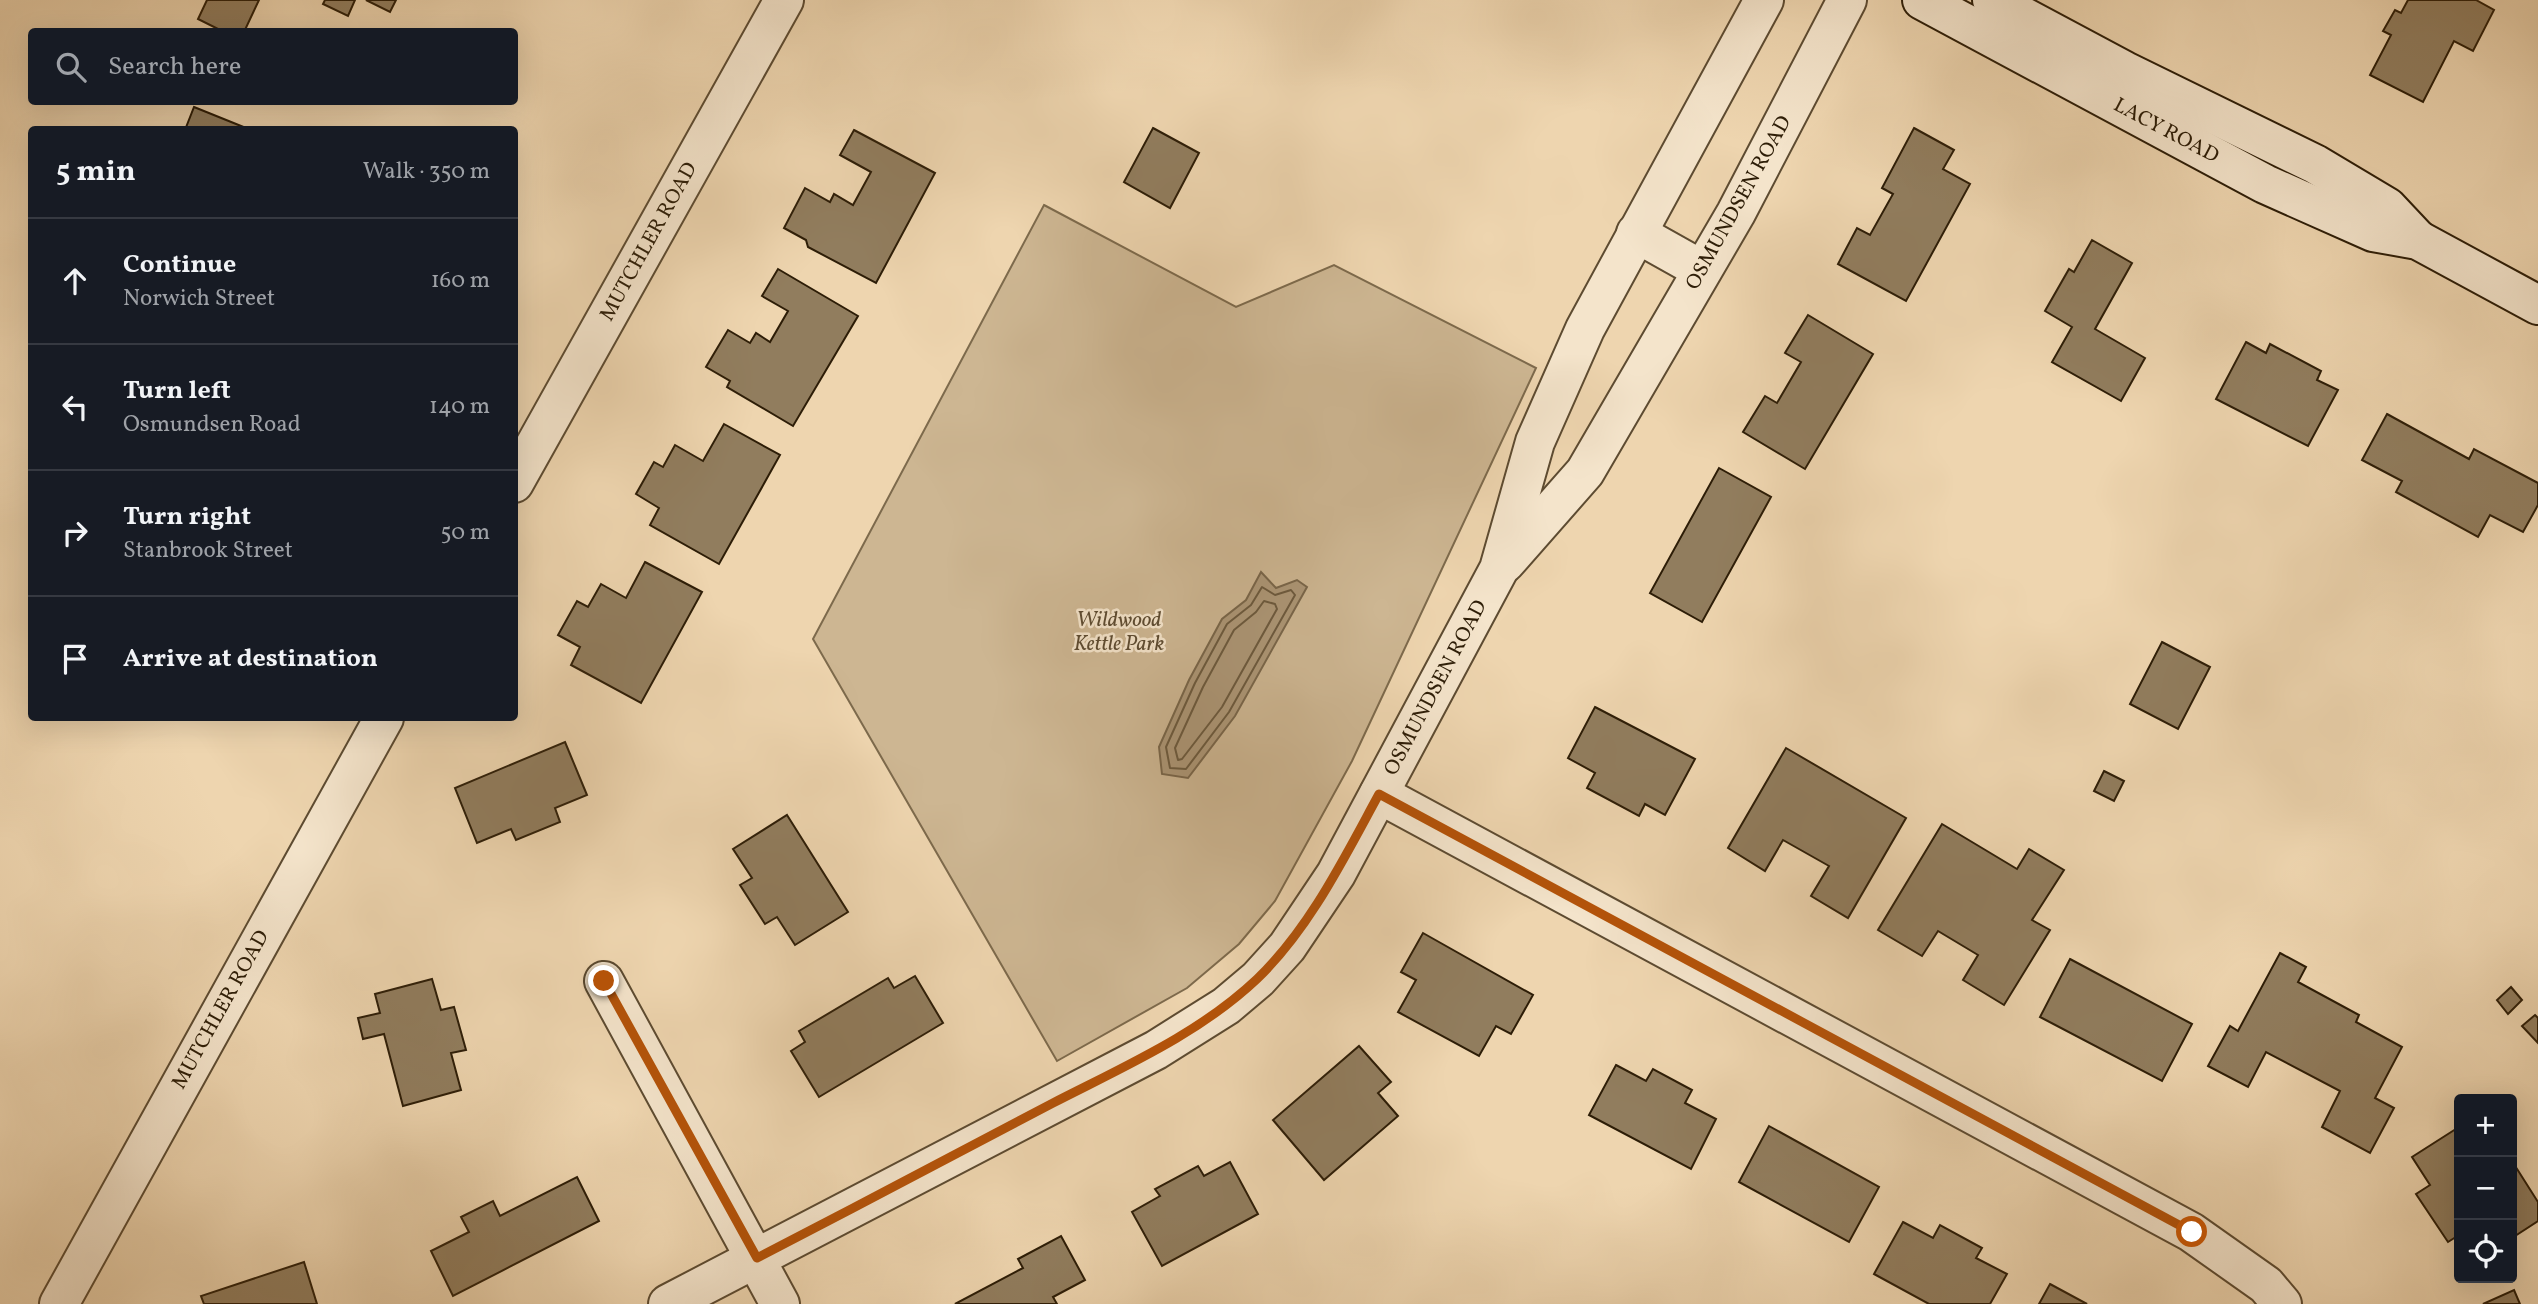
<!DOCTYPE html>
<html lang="en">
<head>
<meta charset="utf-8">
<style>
	body { margin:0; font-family:Vollkorn,serif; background:#20242c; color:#f1f3f6 }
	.controls { position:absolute; right:21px; bottom:21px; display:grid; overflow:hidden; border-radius:7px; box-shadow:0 7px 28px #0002 }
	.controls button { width:63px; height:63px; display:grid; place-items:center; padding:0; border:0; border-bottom:2px solid #363941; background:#171b24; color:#f1f3f6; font:35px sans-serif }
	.stop { position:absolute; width:21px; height:21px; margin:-16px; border:5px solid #b45309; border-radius:50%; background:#fff }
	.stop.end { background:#b45309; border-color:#fff; box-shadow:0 2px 7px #0008 }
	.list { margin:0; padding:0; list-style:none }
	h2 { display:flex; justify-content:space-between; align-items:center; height:91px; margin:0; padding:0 28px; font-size:30px }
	h2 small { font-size:23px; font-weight:400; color:#9ea1a6 }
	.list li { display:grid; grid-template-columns:46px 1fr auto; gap:21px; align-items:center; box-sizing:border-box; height:126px; padding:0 28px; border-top:2px solid #363941 }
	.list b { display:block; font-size:26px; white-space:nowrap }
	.list p { margin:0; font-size:23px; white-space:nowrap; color:#9ea1a6 }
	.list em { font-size:23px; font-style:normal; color:#9ea1a6 }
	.icon { flex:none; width:38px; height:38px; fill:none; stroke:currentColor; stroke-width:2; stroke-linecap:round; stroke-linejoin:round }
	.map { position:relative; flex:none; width:2538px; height:1304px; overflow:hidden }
	.search { position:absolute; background:#171b24; box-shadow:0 7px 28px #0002; left:28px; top:28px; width:490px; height:77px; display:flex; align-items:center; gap:18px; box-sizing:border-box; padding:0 24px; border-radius:7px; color:#9ea1a6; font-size:26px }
	.panel { position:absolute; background:#171b24; box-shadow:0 7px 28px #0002; left:28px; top:126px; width:490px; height:595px; border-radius:7px }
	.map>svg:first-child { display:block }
</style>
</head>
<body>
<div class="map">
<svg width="2538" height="1304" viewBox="0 0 2538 1304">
	<rect width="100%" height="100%" fill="#eed5af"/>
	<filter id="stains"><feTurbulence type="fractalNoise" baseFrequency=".00286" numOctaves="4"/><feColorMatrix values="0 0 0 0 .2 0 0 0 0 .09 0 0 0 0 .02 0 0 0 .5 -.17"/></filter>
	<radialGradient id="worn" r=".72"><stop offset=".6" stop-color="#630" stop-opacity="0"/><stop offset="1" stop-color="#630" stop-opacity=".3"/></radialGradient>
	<!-- green -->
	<polygon fill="#cdb692" stroke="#7d6a4c" stroke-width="2" points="1044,205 1236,307 1334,265 1536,368 1352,761 1275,901 1239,944 1187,988 1057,1061 813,639"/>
	<!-- water -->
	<polygon fill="#ac9676" stroke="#79664a" stroke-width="2" points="1261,572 1276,588 1297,580 1307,587 1235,716 1188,778 1162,774 1159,747 1189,680 1222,619 1246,600"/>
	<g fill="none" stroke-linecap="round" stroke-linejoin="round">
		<!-- shore -->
		<g stroke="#6c5a3e" stroke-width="2">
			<polygon points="1262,587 1275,595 1291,590 1295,595 1229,712 1186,769 1170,768 1166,747 1195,683 1227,624 1251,605"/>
			<polygon points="1264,601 1275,604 1277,609 1222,707 1182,759 1178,760 1175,748 1203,687 1234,630 1256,612"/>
		</g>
	</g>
	<!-- building -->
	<g fill="#917d5e" stroke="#2d1d07" stroke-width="2">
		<polygon points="207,0 259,0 244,32 224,32 198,19"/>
		<polygon points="325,0 355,0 348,16 323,4"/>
		<polygon points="366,0 396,0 390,12"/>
		<polygon points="2408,0 2476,0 2494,10 2473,51 2454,41 2423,102 2370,75 2391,35 2383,31 2395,10 2401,13"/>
		<polygon points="194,107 251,130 185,130"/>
		<polygon points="1153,128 1199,153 1170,208 1124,182"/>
		<polygon points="1914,128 1954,150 1943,169 1970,184 1906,301 1838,264 1857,228 1870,235 1893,194 1882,188"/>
		<polygon points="854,130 935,173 876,283 808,247 806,240 784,228 805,188 830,202 834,194 853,205 871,172 840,155"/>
		<polygon points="2092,240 2132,263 2095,329 2145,358 2121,401 2052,362 2072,327 2045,311 2069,269 2074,272"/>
		<polygon points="778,269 858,316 793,426 727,387 730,381 706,367 728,330 750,343 756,333 770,342 788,311 762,296"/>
		<polygon points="1808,315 1873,354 1805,469 1743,432 1765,396 1777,403 1801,362 1785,353"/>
		<polygon points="2246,342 2266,353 2270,344 2321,371 2317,380 2338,390 2308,446 2216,399"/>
		<polygon points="2387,414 2469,459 2474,449 2538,483 2538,505 2523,532 2490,515 2478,537 2396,492 2402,481 2362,460"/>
		<polygon points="724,424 780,455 719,564 650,525 659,508 636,494 654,462 663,467 675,445 703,461"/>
		<polygon points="1719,468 1771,497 1702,622 1650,593"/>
		<polygon points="645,562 702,592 641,703 571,665 580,647 558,635 577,601 588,607 601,584 626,598"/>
		<polygon points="2162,642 2210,667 2178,729 2130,704"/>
		<polygon points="1595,707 1695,759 1665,815 1645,804 1639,816 1587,788 1595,773 1568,758"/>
		<polygon points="565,742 587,795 555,808 560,822 516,840 511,829 477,843 455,788"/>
		<polygon points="1786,748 1906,818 1848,918 1811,896 1829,866 1783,840 1765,871 1728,848"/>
		<polygon points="2104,771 2124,781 2114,801 2094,791"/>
		<polygon points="787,815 848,912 795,945 777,917 765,924 740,885 752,878 733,849"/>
		<polygon points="1942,824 2017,869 2029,849 2064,870 2032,920 2050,930 2004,1005 1963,980 1978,955 1938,931 1922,956 1878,930"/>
		<polygon points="1423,933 1533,995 1511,1034 1496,1026 1479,1056 1398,1012 1416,980 1401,972"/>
		<polygon points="2280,953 2306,967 2298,982 2359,1015 2356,1022 2402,1047 2375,1098 2394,1108 2370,1153 2322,1127 2340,1091 2266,1052 2248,1087 2208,1066 2230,1026 2238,1031"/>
		<polygon points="2070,959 2192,1024 2162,1081 2040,1017"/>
		<polygon points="915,976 943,1023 819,1097 791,1051 805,1042 799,1031 888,978 894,988"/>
		<polygon points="432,979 441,1010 454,1007 466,1050 451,1053 461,1090 403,1106 384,1034 363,1039 358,1018 380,1013 375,994"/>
		<polygon points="2511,987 2522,1000 2508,1014 2497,1000"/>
		<polygon points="2535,1015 2538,1018 2538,1043 2522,1026"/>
		<polygon points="1359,1046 1391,1082 1378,1093 1398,1116 1324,1180 1273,1120"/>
		<polygon points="1616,1065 1646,1081 1653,1069 1692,1090 1685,1103 1716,1119 1691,1169 1589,1115"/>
		<polygon points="1769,1126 1879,1187 1849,1242 1739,1182"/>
		<polygon points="2459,1127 2459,1235 2448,1242 2416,1194 2430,1185 2412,1157"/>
		<polygon points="2512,1161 2538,1202 2538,1221 2512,1238"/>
		<polygon points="1230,1162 1258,1214 1162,1266 1132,1212 1160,1196 1155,1189 1198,1166 1204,1176"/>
		<polygon points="577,1177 599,1221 453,1296 431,1251 469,1232 461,1217 493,1201 500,1216"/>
		<polygon points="1903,1222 1933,1238 1940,1225 1982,1248 1976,1258 2007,1274 1990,1304 1929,1304 1874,1274"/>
		<polygon points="1061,1236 1085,1280 1053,1297 1057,1304 955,1304 1023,1268 1018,1259"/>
		<polygon points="304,1262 317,1304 204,1304 201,1296"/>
		<polygon points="2050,1284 2087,1304 2039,1304"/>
		<polygon points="2514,1290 2520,1304 2483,1304"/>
	</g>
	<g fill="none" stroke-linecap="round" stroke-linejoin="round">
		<!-- street casing -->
		<g stroke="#5d4b31" stroke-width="42">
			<g id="street">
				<polyline points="1636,233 1702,270"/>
				<polyline points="514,483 784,0"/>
				<polyline points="1505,563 1585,472 1736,213 1847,0"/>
				<polyline points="1379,794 2191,1232 2266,1285 2282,1304"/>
				<polyline points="604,981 780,1304"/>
				<polyline points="59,1304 384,718"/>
				<polyline points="668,1304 1156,1050 1226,1006 1258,979 1287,947 1336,874 1499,569 1535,442 1585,329 1764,0"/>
			</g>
		</g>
		<!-- secondary casing -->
		<g stroke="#2d1d07" stroke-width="42">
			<g id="secondary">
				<polyline points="1922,0 2265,184 2373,232 2418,240 2538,305"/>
				<polyline points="1992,0 2125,71 2315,164 2387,207 2418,240"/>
			</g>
		</g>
		<!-- street -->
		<use href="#street" stroke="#f4e4cb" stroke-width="38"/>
		<!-- secondary -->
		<use href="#secondary" stroke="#f4e4cb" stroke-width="38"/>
	</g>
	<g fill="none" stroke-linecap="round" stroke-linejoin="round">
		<!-- route -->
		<path stroke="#b45309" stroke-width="9" d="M604 981 757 1258C856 1207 954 1155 1053 1103 1123 1067 1199 1034 1257 979 1310 928 1344 858 1379 794L2192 1232"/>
	</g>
	<g text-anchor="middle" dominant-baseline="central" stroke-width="5" stroke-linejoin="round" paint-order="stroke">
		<!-- street labels -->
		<g font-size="21" fill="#2d1d07" stroke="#f4e4cb">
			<text transform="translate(2166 131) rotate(28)">LACY ROAD</text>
			<text transform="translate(1739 203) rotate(-61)">OSMUNDSEN ROAD</text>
			<text transform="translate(649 242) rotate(-61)">MUTCHLER ROAD</text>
			<text transform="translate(1436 688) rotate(-62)">OSMUNDSEN ROAD</text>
			<text transform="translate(221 1010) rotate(-61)">MUTCHLER ROAD</text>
		</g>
		<!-- park labels -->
		<g font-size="21" font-style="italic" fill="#5d4b31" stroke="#f4e4cb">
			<text x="1119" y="620">Wildwood<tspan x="1119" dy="24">Kettle Park</tspan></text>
		</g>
	</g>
	<rect width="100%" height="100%" filter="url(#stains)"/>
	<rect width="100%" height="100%" fill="url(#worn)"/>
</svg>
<div class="controls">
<button>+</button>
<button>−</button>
<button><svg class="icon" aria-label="locate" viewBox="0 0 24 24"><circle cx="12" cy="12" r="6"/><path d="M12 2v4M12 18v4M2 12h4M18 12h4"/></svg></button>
</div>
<div class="stop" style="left:2192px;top:1232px"></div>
<div class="stop end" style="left:604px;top:981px"></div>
<div class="search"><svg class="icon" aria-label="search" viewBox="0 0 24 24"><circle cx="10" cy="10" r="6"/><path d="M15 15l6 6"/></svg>Search here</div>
<section class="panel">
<h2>5 min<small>Walk · 350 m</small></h2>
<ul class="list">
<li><svg class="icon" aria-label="ahead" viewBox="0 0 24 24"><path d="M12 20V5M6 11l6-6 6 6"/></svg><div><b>Continue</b><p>Norwich Street</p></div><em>160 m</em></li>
<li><svg class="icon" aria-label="left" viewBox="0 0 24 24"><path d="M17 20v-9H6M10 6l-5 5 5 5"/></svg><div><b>Turn left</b><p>Osmundsen Road</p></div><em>140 m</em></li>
<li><svg class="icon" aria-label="right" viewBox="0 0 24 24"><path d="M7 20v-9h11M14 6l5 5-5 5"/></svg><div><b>Turn right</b><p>Stanbrook Street</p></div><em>50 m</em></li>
<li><svg class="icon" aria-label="arrive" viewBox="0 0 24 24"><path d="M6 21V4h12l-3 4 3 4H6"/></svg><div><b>Arrive at destination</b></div></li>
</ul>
</section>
</div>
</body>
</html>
